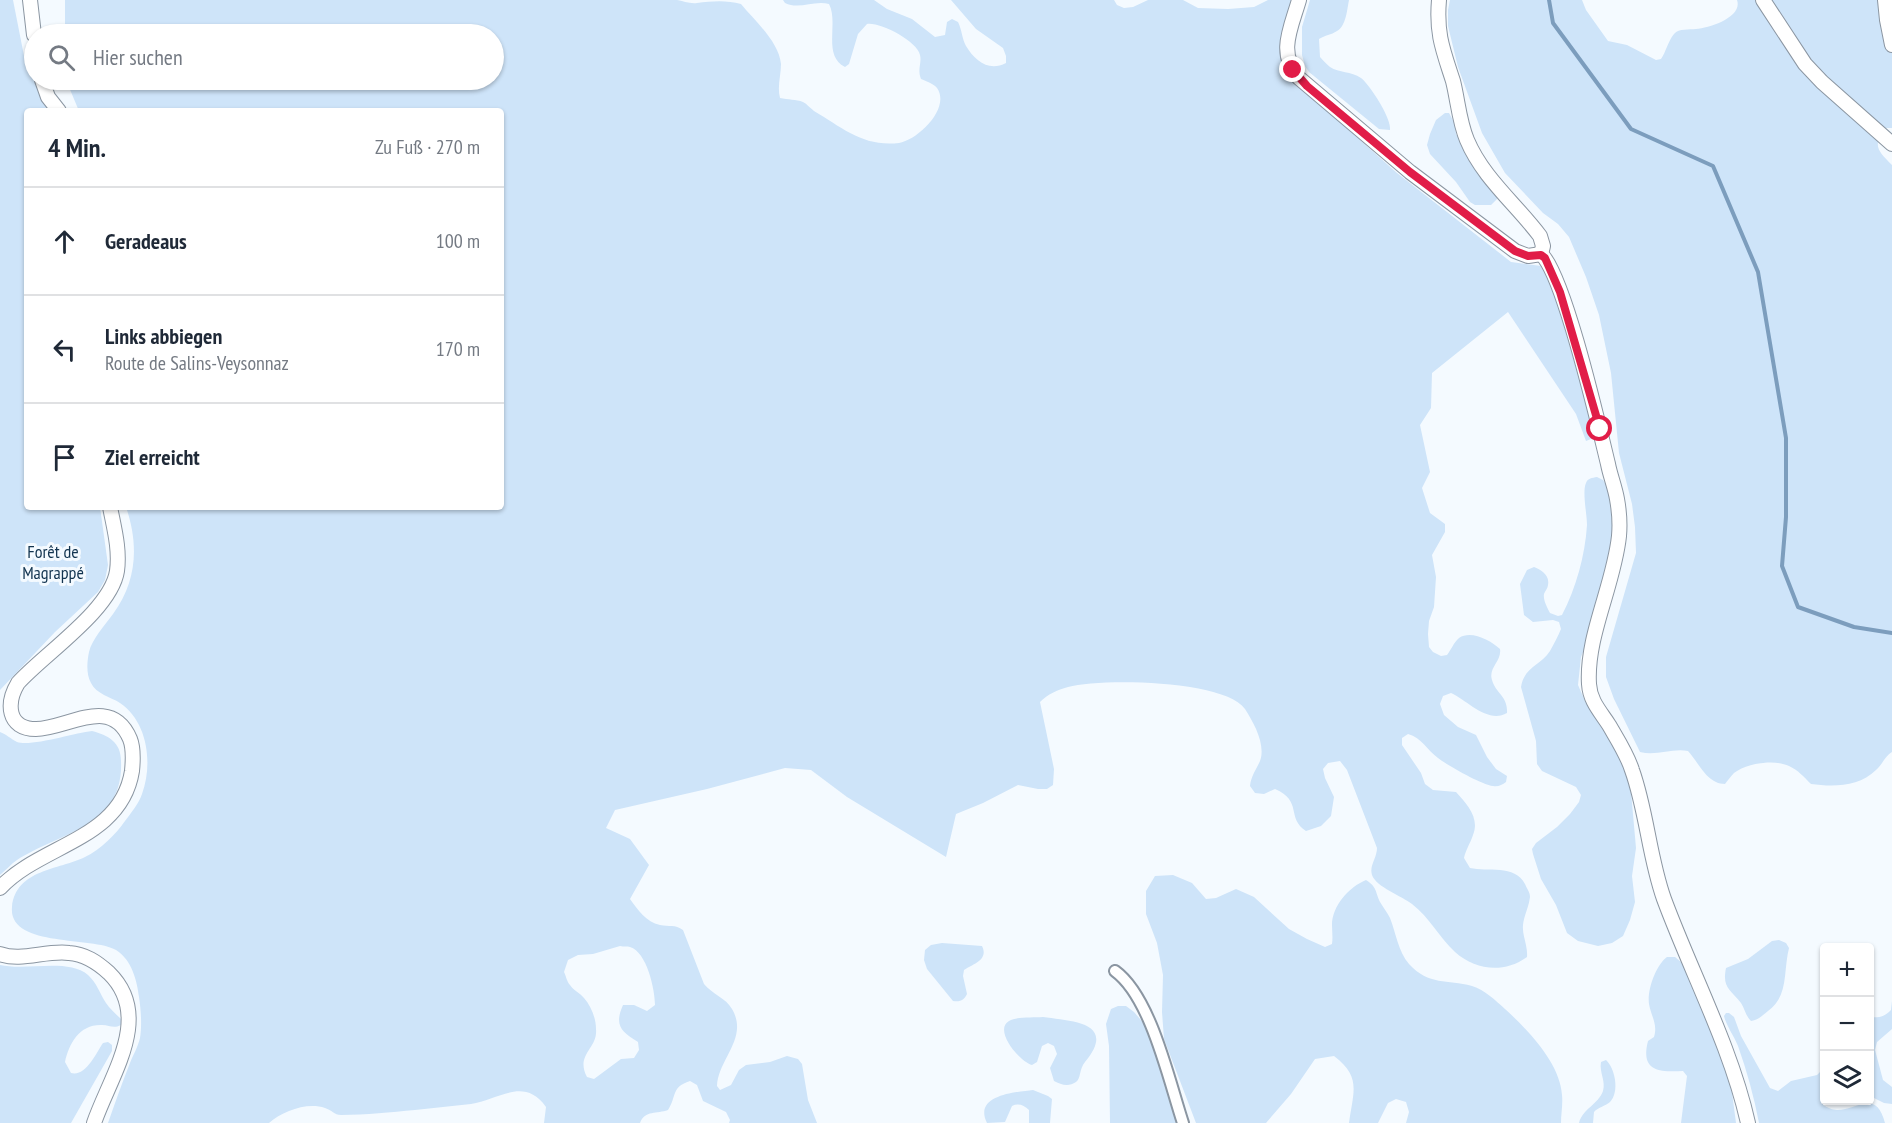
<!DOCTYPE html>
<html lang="de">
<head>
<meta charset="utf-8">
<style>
	body { margin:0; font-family:"PT Sans Narrow",sans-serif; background:#f2f2f3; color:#1f2937 }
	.controls { position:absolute; right:18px; bottom:18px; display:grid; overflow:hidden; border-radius:6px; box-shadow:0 2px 4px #0004 }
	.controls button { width:54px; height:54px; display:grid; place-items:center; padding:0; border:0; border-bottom:2px solid #e0e1e3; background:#fff; color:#1f2937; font:30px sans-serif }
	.stop { position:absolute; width:18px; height:18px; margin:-14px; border:4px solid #e11d48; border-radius:50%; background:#fff }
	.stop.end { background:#e11d48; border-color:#fff; box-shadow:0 2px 6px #0008 }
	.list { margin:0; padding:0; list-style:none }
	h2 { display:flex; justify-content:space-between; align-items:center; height:78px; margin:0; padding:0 24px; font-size:26px }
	h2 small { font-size:20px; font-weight:400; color:#747a83 }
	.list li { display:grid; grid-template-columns:39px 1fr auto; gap:18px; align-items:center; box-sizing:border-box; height:108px; padding:0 24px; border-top:2px solid #e0e1e3 }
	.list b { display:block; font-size:22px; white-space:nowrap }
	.list p { margin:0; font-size:20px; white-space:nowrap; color:#747a83 }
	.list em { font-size:20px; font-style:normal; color:#747a83 }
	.icon { flex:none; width:33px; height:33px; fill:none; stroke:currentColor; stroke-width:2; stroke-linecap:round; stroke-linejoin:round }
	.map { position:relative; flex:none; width:1892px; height:1123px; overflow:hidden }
	.search { position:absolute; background:#fff; box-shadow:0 2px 4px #0004; left:24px; top:24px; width:480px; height:66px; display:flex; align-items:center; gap:15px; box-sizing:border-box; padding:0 21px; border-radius:33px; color:#747a83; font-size:22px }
	.panel { position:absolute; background:#fff; box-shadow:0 2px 4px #0004; left:24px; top:108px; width:480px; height:402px; border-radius:6px }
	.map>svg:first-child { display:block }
</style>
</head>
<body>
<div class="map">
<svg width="1892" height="1123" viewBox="0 0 1892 1123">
	<rect width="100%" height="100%" fill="#f4faff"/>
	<!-- green -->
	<g fill="#cee4f9" fill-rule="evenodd">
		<polygon points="0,0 13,0 26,66 51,111 27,111 27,507 100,507 108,565 105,580 98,592 55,632 0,690"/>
		<path d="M65 0H677C683 1 690 4 697 3 712 1 727 0 741 4 755 21 779 42 781 64 781 76 777 86 780 98 788 100 796 99 803 102 807 104 810 108 814 111 843 128 863 147 899 143 918 140 951 108 937 88 934 84 926 81 921 79 917 69 922 63 920 55 917 41 880 22 867 24L858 34 849 64 845 67C822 55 839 23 829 4 814 0 799 10 785 3L783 0H874L887 9 912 19 935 37 945 35 947 22 952 19 958 22C962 30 962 39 966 46 975 61 989 72 1006 63V56L1003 48 976 29 951 0H1114L1117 5 1124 8 1133 7 1148 0H1183L1198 8 1228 9 1254 7 1268 0H1293C1284 32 1271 54 1295 82L1397 173 1511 262 1541 266 1553 288 1596 437 1586 441 1576 414 1508 312 1432 373 1431 408 1420 425 1430 472 1422 488 1430 513 1445 524V532L1432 555 1436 577 1434 607 1429 621 1428 634 1429 647 1433 652 1441 656 1447 655C1451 650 1454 642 1459 638 1471 630 1490 640 1500 649 1502 661 1488 668 1492 680 1496 694 1508 696 1507 713 1488 724 1468 701 1451 693L1443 696 1440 704 1444 715 1458 727 1476 735 1487 757 1496 769 1507 776 1506 782C1502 785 1498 787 1493 786 1482 785 1447 765 1438 758 1427 750 1422 738 1408 734L1402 738V745L1421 773 1425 784 1433 790 1456 792C1467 804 1480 818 1473 835 1470 844 1466 849 1464 858L1470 868C1487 872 1515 864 1525 884 1527 889 1530 892 1530 897 1529 907 1524 915 1523 925 1522 936 1528 945 1527 957 1505 973 1476 971 1455 952 1439 937 1430 918 1412 904 1402 896 1376 887 1372 875 1369 866 1377 858 1377 848L1347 770 1340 761 1328 763 1323 769 1325 778 1334 797 1331 816 1321 826 1306 831C1286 818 1303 801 1275 789L1264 794 1255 793 1250 786C1251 776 1256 770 1260 761 1266 745 1254 723 1245 709 1225 680 1101 678 1068 687 1057 690 1048 694 1040 702L1054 769 1053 785 1047 789H1038L1018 785 983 803 956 814 946 857 847 797 811 770 785 768 707 789 615 810 606 828 630 839 649 865 630 899C638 910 646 922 660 925 669 927 675 924 683 930L704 984C712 994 726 998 732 1009 749 1038 718 1059 717 1086L720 1090 731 1085 739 1070 746 1065 770 1062 787 1056 798 1059 802 1064 808 1100 817 1123H729L730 1120 726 1112 703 1101 697 1085 690 1081C671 1087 677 1096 668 1110 657 1114 645 1110 640 1123H544L546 1107C524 1076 498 1100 471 1104 452 1106 434 1108 415 1110 391 1112 366 1115 341 1115 334 1115 332 1110 325 1108 307 1102 283 1111 269 1123H108C115 1103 122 1083 130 1063 133 1055 138 1047 140 1038 142 1026 141 1010 139 997 137 981 132 960 116 950 92 936 8 948 12 907 16 869 59 870 85 857 100 850 116 834 125 821 131 813 139 803 142 794 153 764 148 722 120 703 111 697 96 694 91 683 86 674 87 662 89 652 92 639 105 625 113 614 137 581 139 545 126 507H501V111H79L66 80H494V34H65ZM620 946C624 947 627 946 630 947 647 952 655 990 655 1005L647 1011 634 1005H623C614 1025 621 1032 638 1042L639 1050 634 1058 621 1059 594 1079 587 1077C575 1054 598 1049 596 1029 596 1018 591 1006 584 998 580 993 573 990 570 985 567 982 566 976 564 972L568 960 578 955 593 954Z"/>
		<path d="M1310 0H1349C1347 10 1346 26 1337 31 1331 35 1325 35 1319 39L1320 57C1323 60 1326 64 1330 67 1339 73 1351 71 1361 78 1370 85 1392 119 1390 130L1379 129 1309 72 1305 66 1302 55V27Z"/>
		<path d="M1450 0H1582L1586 10 1608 41 1627 45 1656 60 1661 59C1666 52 1668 41 1674 34 1679 28 1689 30 1696 29 1710 28 1743 17 1737 0H1892V128H1885C1872 146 1878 151 1892 165V752C1884 757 1883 764 1876 770 1859 787 1833 787 1811 784 1804 777 1798 770 1789 766 1775 759 1747 763 1734 773 1731 776 1728 780 1725 784 1707 784 1699 763 1688 751 1672 748 1657 756 1640 752L1614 699 1606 677V657L1636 553 1635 527 1632 504 1619 453 1611 373 1599 315 1586 277 1569 237 1558 224 1543 213 1505 173 1482 133 1458 67 1448 26V10Z"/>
		<polygon points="1445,113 1449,113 1455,124 1456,134 1497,194 1497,199 1491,205 1475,205 1470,202 1456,182 1430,154 1427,145 1430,134 1436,120"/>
		<path d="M1597 477 1603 480 1609 489 1613 535 1588 640 1581 657 1578 685 1585 701 1614 746 1624 768 1631 792 1636 848 1632 876 1635 902 1630 920 1623 936 1612 943 1598 946 1578 941 1567 933 1556 905 1541 879 1533 854 1532 849 1536 843 1557 827 1570 814 1579 802 1581 795 1576 787 1542 771 1537 764 1536 741 1521 687C1524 667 1540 666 1550 651 1554 644 1558 636 1561 629L1559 622 1553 620 1533 622 1524 615 1520 584 1527 570 1534 567C1541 570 1550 575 1548 585 1548 588 1545 591 1544 594 1543 600 1547 607 1550 613L1558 616 1562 615C1576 588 1585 556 1587 525 1587 514 1582 492 1586 483 1588 478 1592 478 1597 477Z"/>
		<path d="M92 731C108 735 121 742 121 761 124 827 60 832 17 860 11 864 6 870 0 875V732C6 734 11 739 17 742 31 747 74 733 92 731Z"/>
		<path d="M1173 875 1192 883 1206 899 1216 898 1236 889 1254 897 1289 929 1307 939 1325 947 1332 944C1333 937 1332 931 1332 925 1332 906 1349 887 1366 880 1377 887 1375 891 1380 902 1383 907 1387 912 1390 918 1396 933 1398 951 1409 964 1429 986 1447 979 1472 986 1485 990 1495 1000 1505 1009 1528 1030 1560 1063 1562 1095 1563 1104 1561 1114 1561 1123H1406L1409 1112 1406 1102 1396 1099 1388 1103 1378 1123H1349C1353 1092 1362 1077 1334 1056L1315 1059 1291 1094 1266 1123H1196L1164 1039 1162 1012 1163 975 1157 943 1146 914V891L1155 876Z"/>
		<path d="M1779 940 1786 943 1789 948C1783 972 1789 996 1768 1011 1762 1016 1758 1020 1751 1021 1745 1015 1745 1009 1741 1003 1730 989 1722 988 1726 968L1748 959 1772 941Z"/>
		<path d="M942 943 982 946C989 960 973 964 964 970L963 976 967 994C964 1000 961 1002 953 1001L927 969 924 960 925 950 931 945Z"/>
		<path d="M1667 957H1675L1681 962 1689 976 1707 1016 1731 1085 1736 1123H1681L1687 1076 1683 1071C1660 1072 1640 1072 1648 1041L1654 1037C1658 1024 1651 1016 1649 1004 1647 990 1656 965 1667 957Z"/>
		<path d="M0 965C27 971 68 958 88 975 97 983 100 994 106 1003 110 1009 117 1015 122 1020L121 1025C113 1029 110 1025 102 1025 80 1024 69 1043 65 1062L71 1073C86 1077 96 1053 103 1043L108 1042 112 1045V1051L71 1123H0Z"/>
		<path d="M1892 1001V1029L1877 1042 1875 1050 1883 1080 1892 1087V1104L1884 1103 1870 1096V1017C1879 1018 1884 1017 1891 1010Z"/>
		<polygon points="1118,1006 1126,1006 1134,1012 1147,1027 1172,1108 1179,1123 1110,1123 1109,1046 1106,1024 1111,1009"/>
		<path d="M1726 1013H1729L1734 1017 1741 1036 1770 1088 1778 1091 1791 1081 1817 1075 1820 1072 1824 1057 1823 1105C1827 1107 1832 1110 1837 1110 1857 1110 1876 1088 1885 1123H1759C1754 1097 1747 1071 1738 1046 1734 1036 1726 1025 1724 1016Z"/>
		<path d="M1043 1017C1071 1021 1118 1022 1085 1062 1079 1069 1081 1079 1076 1082 1069 1087 1061 1085 1054 1081L1050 1068 1057 1054 1054 1046 1048 1043 1042 1046 1037 1062 1032 1065C1020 1062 993 1030 1009 1021 1018 1016 1033 1018 1043 1017Z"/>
		<path d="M1606 1060C1615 1068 1620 1092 1610 1102 1606 1106 1598 1107 1594 1112L1593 1123H1579C1583 1108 1598 1105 1603 1091 1606 1081 1599 1072 1601 1062Z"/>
		<path d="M1033 1090 1048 1096 1052 1099 1050 1123H1029V1110C1024 1105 1018 1103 1012 1106L1005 1122 987 1123C973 1095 1016 1092 1033 1090Z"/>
	</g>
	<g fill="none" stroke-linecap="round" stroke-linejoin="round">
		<!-- stream -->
		<polyline stroke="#7c9dbd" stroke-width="4" points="1549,0 1553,23 1631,129 1713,166 1758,272 1786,438 1786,517 1782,566 1798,607 1854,627 1892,633"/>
		<!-- minor casing -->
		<g stroke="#8b96a2" stroke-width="14">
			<path id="minor" d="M1115 971C1151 997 1169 1081 1183 1123"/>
		</g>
		<!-- tertiary casing -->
		<g stroke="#8b96a2" stroke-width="16">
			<g id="tertiary">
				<polyline points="30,0 34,35"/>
				<path d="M1299 0C1291 28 1277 53 1299 78L1410 172 1515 251 1528 256 1541 254"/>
				<path d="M1439 0C1436 34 1443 50 1453 81 1458 101 1459 121 1467 140 1483 178 1516 204 1540 236L1543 246 1541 254"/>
				<polyline points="1763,0 1805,64 1822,82 1892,144"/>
				<polyline points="1885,0 1887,20 1892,45"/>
				<polyline points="42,80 48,97 59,111"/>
				<path d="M1541 254C1564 274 1599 427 1608 464 1610 475 1615 487 1617 499 1619 510 1620 525 1619 536 1614 585 1586 636 1589 684 1590 701 1600 711 1609 725 1617 739 1627 754 1632 770 1647 812 1649 857 1664 899 1691 972 1731 1047 1748 1123"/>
				<path d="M0 888C41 844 121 840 132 771 133 761 134 749 130 739 111 694 67 729 36 729 7 729 6 703 18 683 44 654 111 610 117 571 120 549 114 528 110 507"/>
				<path d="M0 954C21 962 46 950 69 953 85 954 97 962 109 973 154 1017 110 1076 94 1123"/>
			</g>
		</g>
		<!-- minor -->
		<use href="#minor" stroke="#fff" stroke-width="10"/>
		<!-- tertiary -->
		<use href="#tertiary" stroke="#fff" stroke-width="14"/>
	</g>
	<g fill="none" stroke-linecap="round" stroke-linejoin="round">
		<!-- route -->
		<polyline stroke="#e11d48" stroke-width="8" points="1293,70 1307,86 1410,172 1515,251 1528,256 1541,255 1545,258 1560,292 1600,429"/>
	</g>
	<g text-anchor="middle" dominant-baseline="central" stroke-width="6" stroke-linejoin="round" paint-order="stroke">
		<!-- park labels -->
		<g font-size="18" fill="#123450" stroke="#f4faff">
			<text x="53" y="551">Forêt de<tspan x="53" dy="21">Magrappé</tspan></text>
		</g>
	</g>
</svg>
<div class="controls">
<button>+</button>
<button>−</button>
<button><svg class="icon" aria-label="layers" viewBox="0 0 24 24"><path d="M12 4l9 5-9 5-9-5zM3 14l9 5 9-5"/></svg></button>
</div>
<div class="stop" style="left:1600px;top:429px"></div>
<div class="stop end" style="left:1293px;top:70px"></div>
<div class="search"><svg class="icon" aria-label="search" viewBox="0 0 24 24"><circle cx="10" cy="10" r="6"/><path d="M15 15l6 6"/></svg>Hier suchen</div>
<section class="panel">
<h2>4 Min.<small>Zu Fuß · 270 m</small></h2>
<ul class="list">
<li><svg class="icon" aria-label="ahead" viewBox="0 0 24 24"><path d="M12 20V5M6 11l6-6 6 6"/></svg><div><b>Geradeaus</b></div><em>100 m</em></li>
<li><svg class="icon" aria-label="left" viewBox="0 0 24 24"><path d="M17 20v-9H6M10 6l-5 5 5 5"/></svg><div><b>Links abbiegen</b><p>Route de Salins-Veysonnaz</p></div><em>170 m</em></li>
<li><svg class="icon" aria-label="arrive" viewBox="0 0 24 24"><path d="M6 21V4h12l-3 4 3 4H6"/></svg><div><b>Ziel erreicht</b></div></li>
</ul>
</section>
</div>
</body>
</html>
